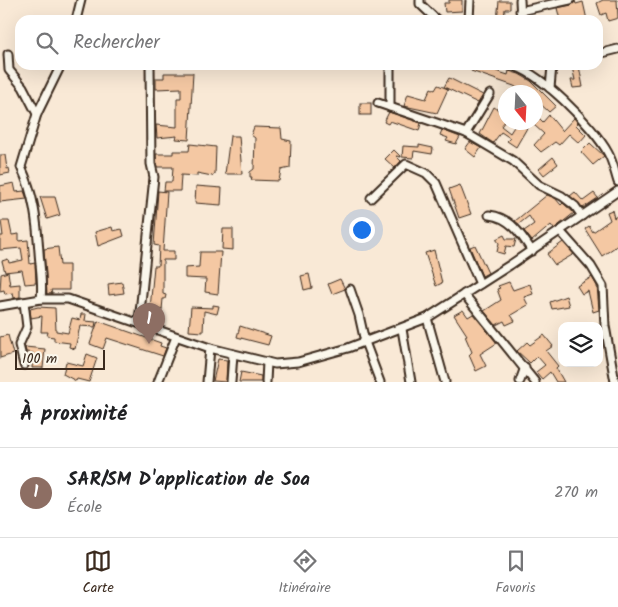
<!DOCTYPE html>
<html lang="fr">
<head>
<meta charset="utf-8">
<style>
	body { margin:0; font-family:Kalam,sans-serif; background:#f6f6f6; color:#202124 }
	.controls { position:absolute; right:15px; bottom:15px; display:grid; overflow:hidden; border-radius:10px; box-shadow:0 5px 20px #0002 }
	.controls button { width:45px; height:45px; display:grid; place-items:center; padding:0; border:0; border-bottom:1px solid #e0e0e0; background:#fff; color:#202124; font:25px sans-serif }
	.compass { position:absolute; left:498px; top:85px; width:45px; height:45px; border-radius:50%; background:#fff; box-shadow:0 5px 20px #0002; rotate:162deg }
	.scale { position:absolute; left:15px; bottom:12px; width:90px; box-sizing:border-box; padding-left:5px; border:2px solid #3b2a1e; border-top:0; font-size:14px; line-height:18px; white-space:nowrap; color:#3b2a1e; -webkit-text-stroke:4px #fbf7ec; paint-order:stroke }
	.you { position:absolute; left:361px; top:229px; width:18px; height:18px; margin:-12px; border:4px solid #fff; border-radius:50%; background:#1a73e8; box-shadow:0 0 0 8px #1a73e833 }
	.badge { display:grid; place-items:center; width:32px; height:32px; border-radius:50%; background:#3b2a1e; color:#fff; font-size:16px; font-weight:700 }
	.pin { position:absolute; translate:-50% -41px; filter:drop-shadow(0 1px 2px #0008) }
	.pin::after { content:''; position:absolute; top:26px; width:18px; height:15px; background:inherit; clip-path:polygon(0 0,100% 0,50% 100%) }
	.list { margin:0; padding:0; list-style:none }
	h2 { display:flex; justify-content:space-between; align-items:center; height:65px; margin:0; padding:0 20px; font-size:21px }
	h2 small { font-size:16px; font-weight:400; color:#757577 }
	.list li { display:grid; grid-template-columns:32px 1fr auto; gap:15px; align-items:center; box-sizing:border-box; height:90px; padding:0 20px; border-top:1px solid #e0e0e0 }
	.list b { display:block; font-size:19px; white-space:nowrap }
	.list p { margin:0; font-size:16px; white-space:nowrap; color:#757577 }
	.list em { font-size:16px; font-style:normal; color:#757577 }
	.icon { flex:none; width:28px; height:28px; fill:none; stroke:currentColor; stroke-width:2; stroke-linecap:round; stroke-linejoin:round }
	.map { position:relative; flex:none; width:618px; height:382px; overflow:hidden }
	.search { position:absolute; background:#fff; box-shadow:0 5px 20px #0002; left:15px; right:15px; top:15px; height:55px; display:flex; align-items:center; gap:12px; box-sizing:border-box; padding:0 18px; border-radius:15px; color:#757577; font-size:19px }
	.sheet { height:155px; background:#fff }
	nav { display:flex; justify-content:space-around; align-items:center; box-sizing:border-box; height:70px; border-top:1px solid #e0e0e0; background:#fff; font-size:14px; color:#757577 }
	nav a { display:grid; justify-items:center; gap:2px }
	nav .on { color:#3b2a1e }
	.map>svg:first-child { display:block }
</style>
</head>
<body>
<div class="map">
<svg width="618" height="382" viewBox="0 0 618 382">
	<rect width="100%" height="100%" fill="#f9e9d6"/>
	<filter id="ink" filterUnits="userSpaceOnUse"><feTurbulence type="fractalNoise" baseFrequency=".02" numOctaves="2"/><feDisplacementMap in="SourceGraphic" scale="10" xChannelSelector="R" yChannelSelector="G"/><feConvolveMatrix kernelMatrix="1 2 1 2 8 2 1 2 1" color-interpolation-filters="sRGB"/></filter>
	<g filter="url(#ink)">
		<!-- building -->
		<g fill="#f4c8a3" stroke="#3b2a1e">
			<polygon points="449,0 462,0 462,11 445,12 444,3 449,3"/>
			<polygon points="603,0 617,0 618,18 608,21 606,13 601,15 597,3"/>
			<polygon points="499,1 510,1 510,9 505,9 504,20 497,20"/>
			<polygon points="575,1 576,4 583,2 587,20 560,20 557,8 572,5"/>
			<polygon points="473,65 493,65 497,67 496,71 508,75 509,71 519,74 531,81 556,106 549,112 536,100 536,92 524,92 514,86 471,71"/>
			<polygon points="579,66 583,87 573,88 571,80 575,80 572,67"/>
			<polygon points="164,73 193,73 189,140 176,139 177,136 157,138 156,125 177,127 177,98 181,98 181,88 156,89 156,78 164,78"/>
			<polygon points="449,78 483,95 478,103 444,87"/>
			<polygon points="438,85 448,89 437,113 404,106 408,94 426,99 431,88 435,90"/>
			<rect x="360" y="103" width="11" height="12"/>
			<polygon points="494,107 506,115 506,120 501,126 510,133 517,122 527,128 516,147 507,141 510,138 501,132 493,143 480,134"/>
			<polygon points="389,112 421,123 419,131 390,121 388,124 384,122"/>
			<polygon points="549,115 562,131 574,118 578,123 576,125 586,135 579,143 569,134 559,145 555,142 541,152 534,145 544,134 534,125 539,118 543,122"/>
			<polygon points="254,127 281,128 282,139 291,141 290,168 281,170 279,181 251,180 252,177 250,177 250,172 254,169 255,138 251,135"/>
			<polygon points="442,130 460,137 456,144 446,141 448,138 440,135"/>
			<polygon points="230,136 239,136 242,174 225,174"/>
			<polygon points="470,142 481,148 475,157 465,149"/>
			<polygon points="590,143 604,156 593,165 581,152"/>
			<polygon points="190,144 216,147 215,174 212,176 197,173 197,176 181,175 180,191 164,191 165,182 172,182 173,167 157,167 156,154 173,154 173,151 189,151"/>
			<polygon points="419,145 433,148 432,154 414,151 413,158 402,157 403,146 419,147"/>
			<polygon points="394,150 401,157 396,156 401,161 395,168 385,159"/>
			<polygon points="0,155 5,155 7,169 9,168 10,173 0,175"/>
			<polygon points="553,157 558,164 544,175 539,169"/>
			<polygon points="14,183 16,192 24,191 27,199 0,202 0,186"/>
			<polygon points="460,185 471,214 459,218 449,189"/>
			<polygon points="196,186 222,188 221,205 195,203"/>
			<polygon points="158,191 167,192 163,251 174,251 174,260 163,260 163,294 166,295 165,299 163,299 162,310 150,309 154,266 158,266 159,246 154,245"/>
			<polygon points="575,192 583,201 594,193 598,198 583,208 570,196"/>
			<polygon points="547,195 555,198 561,205 563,203 574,213 554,229 551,225 532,241 524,231 534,224 529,216 519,224 515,221"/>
			<polygon points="40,197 55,197 60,215 47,219"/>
			<polygon points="612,210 614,218 618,215 618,245 602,256 585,229 589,226 593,232 610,220 607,212"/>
			<polygon points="1,221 9,221 12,235 19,234 19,241 28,240 30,264 35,263 36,283 25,284 22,270 5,272 2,261 8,259 9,263 23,260 21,248 0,250 0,236 3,236"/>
			<polygon points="112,227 113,231 122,229 124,236 98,246 95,232"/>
			<polygon points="223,229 233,229 233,250 222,249"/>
			<polygon points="504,235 506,239 516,239 514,247 506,246 504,254 497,252 499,243 496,239"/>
			<polygon points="563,242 574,254 555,265 547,254"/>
			<polygon points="475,245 488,273 482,276 471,250 470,247"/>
			<polygon points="58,247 60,265 69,265 69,290 51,290 52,294 47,294 44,249"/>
			<polygon points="434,250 442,283 436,286 425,253"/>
			<polygon points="200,252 221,252 218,294 205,292 206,279 185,278 185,268 199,267"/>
			<polygon points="8,272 10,285 20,284 20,297 14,298 13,293 5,294 4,290 0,291 1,274"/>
			<polygon points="309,274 312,288 304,290 301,276"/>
			<polygon points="592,277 597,286 599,310 593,312 588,291 582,294 577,286"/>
			<polygon points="340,279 345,289 332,294 328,284"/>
			<polygon points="122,282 124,293 109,295 108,284"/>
			<polygon points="509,282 513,290 530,284 533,294 524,297 528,305 511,315 515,321 506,325 504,321 496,325 484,311 501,300 497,289 500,288 498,286"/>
			<polygon points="566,296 569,306 552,309 550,302"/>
			<polygon points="213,305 219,306 217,314 204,311 203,332 189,331 191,307 213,308"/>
			<polygon points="38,307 55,308 56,331 68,333 72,318 80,320 81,314 86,314 85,321 96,322 95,327 80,326 75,349 69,347 70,343 54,341 54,337 47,336 48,332 41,332 42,316 31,318 30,309"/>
			<polygon points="463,310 468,317 473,314 497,343 480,354 486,366 476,371 469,355 472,352 465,336 467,335 454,315"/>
			<polygon points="98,321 161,343 160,346 166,348 163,356 107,338 103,349 90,344"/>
			<polygon points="240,326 271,336 268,345 237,337"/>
			<polygon points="8,335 13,354 0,358 0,337"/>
			<polygon points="544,335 553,346 546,351 558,366 556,368 564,382 556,382 550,372 542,379 536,372 545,365 537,356 530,363 517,351 527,342 530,345"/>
			<polygon points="25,347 45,349 43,368 32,368 33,353 26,352"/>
			<polygon points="87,354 97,358 89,382 77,379 76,381 63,374 66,362 83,366"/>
			<polygon points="218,359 227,360 226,382 213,381"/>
			<polygon points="241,372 261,376 261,382 239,382"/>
		</g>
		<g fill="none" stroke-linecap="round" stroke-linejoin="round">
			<!-- minor casing -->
			<g stroke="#3b2a1e" stroke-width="11">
				<g id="minor">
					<polyline points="420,0 420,4 437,20"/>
					<polyline points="520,0 521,20"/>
					<polyline points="520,11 570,0"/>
					<polyline points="76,20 81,0"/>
					<polyline points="469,20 470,0"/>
					<polyline points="8,54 9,70 23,87 37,114"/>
					<polyline points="598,54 618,49"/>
					<polyline points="390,65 390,107"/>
					<path d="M509 65C538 69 594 127 608 153 613 162 615 173 618 182"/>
					<polyline points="550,88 552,66 556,65"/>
					<polyline points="378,103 466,133 513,161 539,185 562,196 575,206 582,216"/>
					<polyline points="466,133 490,94"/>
					<polyline points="371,198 406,164 426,173 436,183 480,284"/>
					<path d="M489 215C510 217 521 234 532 251"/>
					<polyline points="560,231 591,266 603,286 605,326 615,382"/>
					<polyline points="350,289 359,315 365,342 380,382"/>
					<polyline points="464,294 535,382"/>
					<path d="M41 299C43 283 40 268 39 252 37 222 34 194 21 167L37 114 61 65"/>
					<polyline points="0,306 41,299 68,299 210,348 275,364 298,362 348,348 427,318 510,265 618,191"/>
					<polyline points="427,318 445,382"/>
					<polyline points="139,322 154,177 151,164 150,65"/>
					<polyline points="402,329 411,382"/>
					<polyline points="24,365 19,345 27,327 24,302"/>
					<polyline points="520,381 525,367"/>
					<polyline points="158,382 176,337"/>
					<polyline points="207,382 210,348"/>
					<polyline points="231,382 233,354"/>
					<polyline points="266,382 267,362"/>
				</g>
			</g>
			<!-- minor -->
			<use href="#minor" stroke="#fbf7ec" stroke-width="7"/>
		</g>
	</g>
</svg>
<div class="controls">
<button><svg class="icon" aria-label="layers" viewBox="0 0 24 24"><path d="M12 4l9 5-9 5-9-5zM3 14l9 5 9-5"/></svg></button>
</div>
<svg class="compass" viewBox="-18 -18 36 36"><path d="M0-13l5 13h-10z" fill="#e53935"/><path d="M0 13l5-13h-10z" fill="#757577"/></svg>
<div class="scale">100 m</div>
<div class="you"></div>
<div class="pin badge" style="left:149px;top:344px;background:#8d6e63">1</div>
<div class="search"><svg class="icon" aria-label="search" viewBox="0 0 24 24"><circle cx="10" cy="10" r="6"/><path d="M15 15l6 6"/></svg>Rechercher</div>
</div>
<section class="sheet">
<h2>À proximité<small></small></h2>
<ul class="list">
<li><span class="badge" style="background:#8d6e63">1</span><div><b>SAR/SM D'application de Soa</b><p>École</p></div><em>270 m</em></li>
</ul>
</section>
<nav>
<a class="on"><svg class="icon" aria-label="map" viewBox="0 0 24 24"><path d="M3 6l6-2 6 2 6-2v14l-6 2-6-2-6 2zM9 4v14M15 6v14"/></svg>Carte</a>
<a><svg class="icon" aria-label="directions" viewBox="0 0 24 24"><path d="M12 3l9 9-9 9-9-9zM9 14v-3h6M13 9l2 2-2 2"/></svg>Itinéraire</a>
<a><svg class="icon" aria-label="saved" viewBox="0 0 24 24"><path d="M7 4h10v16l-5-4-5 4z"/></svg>Favoris</a>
</nav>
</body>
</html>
